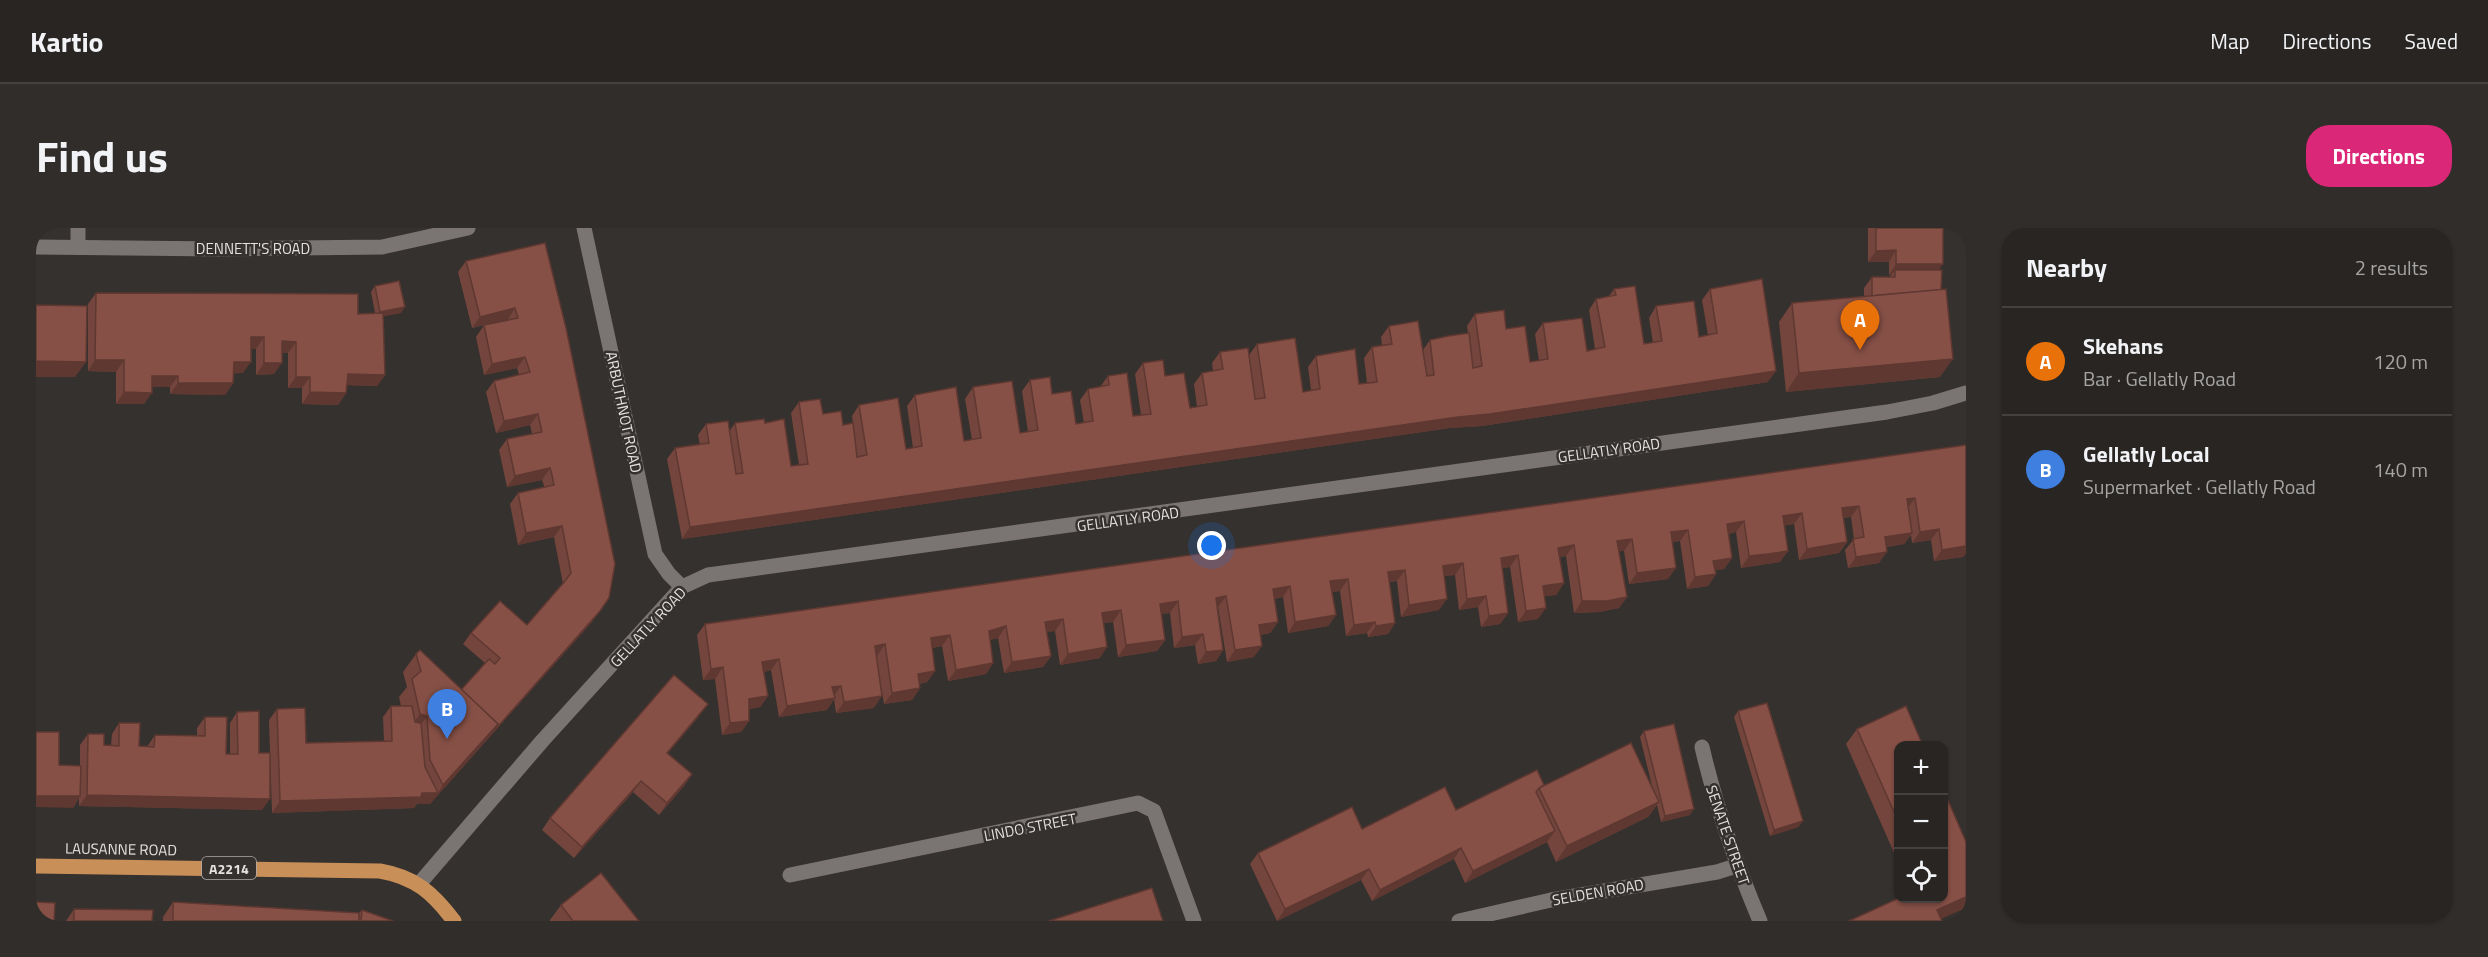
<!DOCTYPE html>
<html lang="en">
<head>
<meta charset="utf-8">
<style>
	body { margin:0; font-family:"Titillium Web",sans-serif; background:#302d2a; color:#f1f3f6 }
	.controls { position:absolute; right:18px; bottom:18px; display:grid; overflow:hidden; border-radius:12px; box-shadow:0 2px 4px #0004 }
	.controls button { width:54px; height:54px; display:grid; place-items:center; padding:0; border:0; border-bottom:2px solid #444240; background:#282522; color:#f1f3f6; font:30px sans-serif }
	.you { position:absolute; left:1176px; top:318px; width:21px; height:21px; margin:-15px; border:4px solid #fff; border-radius:50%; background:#1a73e8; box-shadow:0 0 0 9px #1a73e833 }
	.badge { display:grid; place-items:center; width:39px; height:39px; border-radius:50%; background:#db2777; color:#fff; font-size:20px; font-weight:700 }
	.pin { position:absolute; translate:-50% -50px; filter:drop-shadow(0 2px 3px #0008) }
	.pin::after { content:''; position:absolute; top:32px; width:21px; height:18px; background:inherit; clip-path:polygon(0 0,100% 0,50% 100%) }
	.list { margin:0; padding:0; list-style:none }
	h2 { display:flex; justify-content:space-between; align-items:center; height:78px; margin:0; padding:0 24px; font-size:26px }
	h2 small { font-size:20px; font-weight:400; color:#a5a5a5 }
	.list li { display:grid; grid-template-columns:39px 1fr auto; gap:18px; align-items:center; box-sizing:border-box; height:108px; padding:0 24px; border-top:2px solid #444240 }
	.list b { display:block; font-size:22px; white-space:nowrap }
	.list p { margin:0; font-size:20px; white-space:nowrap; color:#a5a5a5 }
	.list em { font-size:20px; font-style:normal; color:#a5a5a5 }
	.icon { flex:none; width:33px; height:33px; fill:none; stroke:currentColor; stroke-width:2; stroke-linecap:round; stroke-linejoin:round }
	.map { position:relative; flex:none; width:1930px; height:693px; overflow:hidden; border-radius:24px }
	header { display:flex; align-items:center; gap:36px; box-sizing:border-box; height:84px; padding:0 30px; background:#282522; border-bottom:2px solid #444240 }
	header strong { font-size:28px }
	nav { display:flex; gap:33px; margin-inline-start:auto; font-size:21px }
	.intro { display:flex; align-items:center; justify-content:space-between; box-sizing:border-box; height:144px; padding:0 36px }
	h1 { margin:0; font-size:42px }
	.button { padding:15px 27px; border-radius:24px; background:#db2777; color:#fff; font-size:21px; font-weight:700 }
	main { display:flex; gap:36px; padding:0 36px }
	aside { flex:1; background:#282522; border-radius:24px; box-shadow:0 2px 4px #0004 }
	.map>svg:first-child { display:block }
</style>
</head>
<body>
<header>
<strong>Kartio</strong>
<nav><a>Map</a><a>Directions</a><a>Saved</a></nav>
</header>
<div class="intro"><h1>Find us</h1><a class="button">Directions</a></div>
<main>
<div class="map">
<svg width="1930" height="693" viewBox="0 0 1930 693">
	<rect width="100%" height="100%" fill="#35312e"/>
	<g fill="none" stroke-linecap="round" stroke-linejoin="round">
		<!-- minor -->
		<g stroke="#7a7572" stroke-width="15">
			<polyline points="42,0 42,19"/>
			<polyline points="548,0 619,326 633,346 646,359"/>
			<polyline points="0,19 183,21 346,19 432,0"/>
			<path d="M1666 519C1680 579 1700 636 1724 693"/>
			<polyline points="754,647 1102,575 1118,583 1158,693"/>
			<polyline points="1423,693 1515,672 1681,644 1700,638"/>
		</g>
		<!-- secondary -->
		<polyline stroke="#7a7572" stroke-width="15" points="383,656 507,512 646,359 672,347 1851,184 1897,175 1930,165"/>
		<!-- primary -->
		<path stroke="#c98f58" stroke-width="15" d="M0 638 344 643C379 649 397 665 418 693"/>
	</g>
	<!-- wall -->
	<g fill="#73453c">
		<polygon points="1832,0 1907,0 1903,42 1904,149 1750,164 1743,94 1756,75 1828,69 1828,60 1836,49 1854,49 1855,47 1853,47 1853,34 1832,34"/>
		<polygon points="509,15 556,394 394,576 381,576 378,580 236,585 233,492 241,481 270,515 348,513 347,489 355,478 365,478 363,469 371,459 367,444 380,426 425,462 449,435 427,416 435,405 491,397 527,356 518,309 482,317 474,276 482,265 508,259 508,258 506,252 471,259 463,222 471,211 496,206 494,197 460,205 450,164 458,153 483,147 481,140 448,147 440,109 448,97 472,92 472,91 436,100 422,44 430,33"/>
		<polygon points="339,58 365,85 347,88 349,147 341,158 310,157 310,165 302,177 266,176 266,160 252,160 252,125 246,125 238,146 220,147 220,121 215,121 207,145 197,145 197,155 189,167 134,166 134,159 116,159 108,176 80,176 80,144 52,143 52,76 60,65 322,86 339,85 335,64"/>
		<polygon points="1578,61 1608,116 1617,115 1613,90 1620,78 1663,109 1672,107 1666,72 1674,61 1732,154 1446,198 1414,200 646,311 631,231 639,220 664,217 662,207 670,196 693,204 699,195 729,195 755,238 763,237 755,185 763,174 807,197 821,229 816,188 823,177 870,221 877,220 871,178 879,167 928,213 936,212 929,171 937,159 984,205 992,204 986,163 994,152 1016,166 1040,196 1048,195 1044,172 1052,161 1064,159 1072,148 1097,188 1105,187 1099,146 1107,135 1129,148 1154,180 1161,179 1158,156 1166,145 1177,143 1176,135 1184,124 1213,127 1221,116 1267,164 1275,162 1272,139 1280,128 1323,156 1331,155 1328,130 1336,119 1346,117 1345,109 1353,98 1387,122 1394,112 1432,105 1431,98 1439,86 1470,101 1494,134 1503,133 1499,106 1507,95 1551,123 1559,121 1553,82 1560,71 1573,68"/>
		<polygon points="1930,217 1930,325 1927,329 1898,333 1895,312 1876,315 1875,307 1868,316 1851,319 1843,335 1812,340 1809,322 1818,311 1815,289 1807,290 1811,314 1803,325 1763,332 1758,296 1749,297 1752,323 1744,334 1724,337 1705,340 1700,304 1693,306 1696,330 1688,341 1679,342 1680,346 1672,358 1651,361 1644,313 1636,314 1632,351 1593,356 1588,323 1583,323 1591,369 1583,380 1563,384 1538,385 1530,328 1524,329 1528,355 1520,367 1508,368 1502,391 1482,394 1474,339 1466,340 1472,385 1464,396 1445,399 1442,379 1423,382 1419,347 1408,348 1403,382 1365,389 1361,353 1353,354 1359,395 1352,406 1332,409 1331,405 1310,408 1304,363 1296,364 1300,387 1292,398 1252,405 1247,369 1238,371 1242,394 1234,405 1224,407 1218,429 1191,434 1182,379 1181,380 1187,422 1180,433 1162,436 1159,417 1138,420 1134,385 1125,386 1129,412 1121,423 1082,429 1077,394 1068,395 1064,430 1024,437 1019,403 1011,404 1015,428 1007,439 968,445 962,410 954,412 957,435 950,446 912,453 906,418 896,420 899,443 891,454 883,456 884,460 876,472 848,476 840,428 838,480 800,485 798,471 791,482 743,489 735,442 728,444 732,468 724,479 713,481 713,493 705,504 686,507 679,451 667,452 661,407 669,396"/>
		<polygon points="1702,483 1767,593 1762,599 1734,608 1698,489"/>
		<polygon points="201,484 223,525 226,582 43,578 43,570 37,580 23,537 44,538 44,517 52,506 68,517 75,518 76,506 83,495 103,518 111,519 119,507 161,508 161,500 169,489 190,526 194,526 194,495"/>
		<polygon points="664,487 632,525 656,546 648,558 623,587 597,564 538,630 506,602 514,590"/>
		<polygon points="1821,501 1863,518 1863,636 1810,516"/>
		<polygon points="1608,503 1654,587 1625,594 1621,577 1612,589 1520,634 1511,614 1429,655 1418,631 1336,673 1325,652 1241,693 1214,636 1222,625 1326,601 1420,582 1508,557 1617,562 1604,509"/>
		<polygon points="137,674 323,685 326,682 357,693 127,693 127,689"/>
		<polygon points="525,677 603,693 514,693 514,692"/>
		<polygon points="38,681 116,693 30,693"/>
	</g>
	<!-- shaded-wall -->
	<g fill="#5e3831">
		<polygon points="1860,22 1853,34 1832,34 1840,23"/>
		<polygon points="1860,36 1907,36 1899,47 1859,42 1855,47 1853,47"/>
		<polygon points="369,79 365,85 340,90 344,84"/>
		<polygon points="479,80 472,91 436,100 444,89"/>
		<polygon points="215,109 228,109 220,121 207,120"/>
		<polygon points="246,113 260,114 252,125 238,125"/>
		<polygon points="489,129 481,140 448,147 456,136"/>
		<polygon points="1917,131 1904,149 1750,164 1763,145"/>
		<polygon points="59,132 88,132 80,144 52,143"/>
		<polygon points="0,133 50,134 39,149 0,149"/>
		<polygon points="198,134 215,134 207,145 190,146"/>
		<polygon points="228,135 246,135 238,146 220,147"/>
		<polygon points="1740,143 1732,154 1446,198 1414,200 646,311 654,299"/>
		<polygon points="312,146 349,147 341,158 304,157"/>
		<polygon points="116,148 142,148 134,159 108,159"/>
		<polygon points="260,149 274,149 266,160 252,160"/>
		<polygon points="142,155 197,155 189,167 134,166"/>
		<polygon points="88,164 116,165 108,176 80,176"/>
		<polygon points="274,164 310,165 302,177 266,176"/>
		<polygon points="502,186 494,197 460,205 468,193"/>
		<polygon points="514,240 506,252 471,259 479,248"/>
		<polygon points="1879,270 1871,281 1871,271"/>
		<polygon points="1823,278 1815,289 1798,291 1806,280"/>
		<polygon points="1766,285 1758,296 1740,299 1747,288"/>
		<polygon points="1708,293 1700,304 1684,307 1691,296"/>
		<polygon points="526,298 518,309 482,317 490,305"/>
		<polygon points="1903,301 1895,312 1876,315 1884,304"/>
		<polygon points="1652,302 1644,313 1627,316 1635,304"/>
		<polygon points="1876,305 1868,316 1841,320 1849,309"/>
		<polygon points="1596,311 1588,323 1573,325 1581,313"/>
		<polygon points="1811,314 1803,325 1763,332 1771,321"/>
		<polygon points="1538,317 1530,328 1524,329 1522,320"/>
		<polygon points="1930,318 1930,325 1927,329 1898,333 1906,322"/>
		<polygon points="1752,323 1744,334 1705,340 1713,328"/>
		<polygon points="1851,324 1843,335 1812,340 1820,329"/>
		<polygon points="1482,327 1474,339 1457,342 1465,330"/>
		<polygon points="1696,330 1688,341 1669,344 1677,333"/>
		<polygon points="1427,335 1419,347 1399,349 1407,338"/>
		<polygon points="1640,340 1632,351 1593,356 1601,345"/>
		<polygon points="1369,342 1361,353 1344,355 1352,344"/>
		<polygon points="1680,346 1672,358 1651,361 1659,349"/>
		<polygon points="1312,351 1304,363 1286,365 1294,353"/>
		<polygon points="1528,355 1520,367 1499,369 1507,358"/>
		<polygon points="1254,358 1247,369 1229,372 1237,361"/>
		<polygon points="1190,368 1182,379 1172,381 1180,370"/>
		<polygon points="1450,368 1442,379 1423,382 1431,371"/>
		<polygon points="1591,369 1583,380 1563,384 1538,385 1546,373"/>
		<polygon points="1411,371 1403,382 1365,389 1373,377"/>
		<polygon points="1142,373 1134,385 1116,388 1124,376"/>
		<polygon points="1510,380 1502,391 1482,394 1490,383"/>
		<polygon points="1085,382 1077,394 1058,396 1066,385"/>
		<polygon points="564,383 556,394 394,576 381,576 378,580 236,585 244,573 402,565 407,557"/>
		<polygon points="1472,385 1464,396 1445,399 1453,388"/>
		<polygon points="1300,387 1292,398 1252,405 1259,394"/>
		<polygon points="1027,391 1019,403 1001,406 1009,394"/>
		<polygon points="1242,394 1234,405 1215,408 1223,397"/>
		<polygon points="1339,394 1331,405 1310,408 1318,397"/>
		<polygon points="1359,395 1352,406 1332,409 1340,398"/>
		<polygon points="970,398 962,410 945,414 953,403"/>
		<polygon points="1167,406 1159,417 1138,420 1146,409"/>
		<polygon points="914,407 906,418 887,421 895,410"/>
		<polygon points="1129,412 1121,423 1082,429 1090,417"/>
		<polygon points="849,416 841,428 831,429 839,418"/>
		<polygon points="1226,418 1218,429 1191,434 1199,422"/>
		<polygon points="1071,419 1064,430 1024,437 1032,426"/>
		<polygon points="1187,422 1180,433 1162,436 1170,424"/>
		<polygon points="1015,428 1007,439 968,445 976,434"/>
		<polygon points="743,431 735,442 718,446 726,434"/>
		<polygon points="957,435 950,446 912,453 920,442"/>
		<polygon points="687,439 679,451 667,452 675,441"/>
		<polygon points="899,443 891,454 874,457 882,446"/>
		<polygon points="805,458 797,469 796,459"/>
		<polygon points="884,460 876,472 848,476 856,465"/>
		<polygon points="732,468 724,479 705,483 713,471"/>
		<polygon points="846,468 838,480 800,485 808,474"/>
		<polygon points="799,470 791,482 743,489 751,478"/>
		<polygon points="672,476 664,487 623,536 631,525"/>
		<polygon points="384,486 391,488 378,506 371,505"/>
		<polygon points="713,493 705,504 686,507 694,495"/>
		<polygon points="656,546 648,558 623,587 631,575"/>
		<polygon points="605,553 597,564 538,630 546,619"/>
		<polygon points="51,567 234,571 226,582 43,578"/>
		<polygon points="0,568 44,568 37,580 0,579"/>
		<polygon points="1623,574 1612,589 1520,634 1531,618"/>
		<polygon points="1658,581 1654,587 1625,594 1629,588"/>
		<polygon points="1767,593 1762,599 1734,608 1738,602"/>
		<polygon points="1519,603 1511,614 1429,655 1437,643"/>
		<polygon points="1425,620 1418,631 1336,673 1344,662"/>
		<polygon points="1333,641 1325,652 1241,693 1249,681"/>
		<polygon points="1930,669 1930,680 1900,693 1901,682"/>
	</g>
	<!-- building -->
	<g fill="#865046" stroke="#5e3831" stroke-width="1.5">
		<polygon points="1840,0 1907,0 1907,36 1860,36 1860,22 1840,23"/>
		<polygon points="509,15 530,100 579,336 573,370 564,383 457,504 462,496 425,462 453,431 459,436 464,430 435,405 464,373 491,397 529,353 535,345 526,298 490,305 482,265 518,257 516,247 514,240 479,248 471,211 506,204 502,186 468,193 458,153 494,144 489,129 456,136 448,97 482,90 479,80 444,89 430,33"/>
		<polygon points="1859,42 1906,42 1905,62 1836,68 1836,49 1859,49"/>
		<polygon points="1726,51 1740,143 1454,186 1422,189 654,299 639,220 673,215 670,196 692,193 700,246 707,245 699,195 728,191 729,195 748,191 755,238 772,236 763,174 784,171 787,186 805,183 807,197 817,195 821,229 831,227 823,177 862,170 870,221 886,218 879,167 920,159 928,213 945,210 937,159 976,153 984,205 1002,202 994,152 1014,149 1016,166 1035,163 1040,196 1057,193 1052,161 1073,157 1072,148 1091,145 1097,188 1115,186 1107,135 1127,132 1129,148 1148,145 1154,180 1171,177 1166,145 1187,141 1184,124 1212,120 1219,171 1229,170 1221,116 1259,110 1267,164 1284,161 1280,128 1319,121 1323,156 1341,154 1336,119 1356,116 1353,98 1382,93 1391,148 1398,147 1394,112 1412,108 1433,105 1437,140 1446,138 1439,86 1468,82 1470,101 1489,98 1494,134 1512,131 1507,95 1546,90 1551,123 1569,119 1560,71 1580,67 1578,61 1599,58 1608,116 1626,113 1620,78 1658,73 1663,109 1681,105 1674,61"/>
		<polygon points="363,53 369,79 344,84 339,58"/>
		<polygon points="1910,61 1917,131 1763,145 1756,75"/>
		<polygon points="60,65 322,66 322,86 347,85 349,147 312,146 310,165 274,164 274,149 260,149 260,114 246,113 246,135 228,135 228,109 215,109 215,134 198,134 197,155 142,155 142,148 116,148 116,165 88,164 88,132 59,132"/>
		<polygon points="0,77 51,78 50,134 0,133"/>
		<polygon points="1930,217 1930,318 1906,322 1903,301 1884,304 1879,270 1871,271 1876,305 1849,309 1851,324 1820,329 1817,311 1828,309 1823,278 1806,280 1811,314 1771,321 1766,285 1747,288 1752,323 1732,326 1713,328 1708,293 1691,296 1696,330 1677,333 1680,346 1659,349 1652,302 1635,304 1640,340 1601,345 1596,311 1581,313 1591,369 1571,373 1546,373 1538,317 1522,320 1528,355 1507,358 1510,380 1490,383 1482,327 1465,330 1472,385 1453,388 1450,368 1431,371 1427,335 1407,338 1411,371 1373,377 1369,342 1352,344 1359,395 1340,398 1339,394 1318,397 1312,351 1294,353 1300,387 1259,394 1254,358 1237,361 1242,394 1223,397 1226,418 1199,422 1190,368 1180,370 1187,422 1170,424 1167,406 1146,409 1142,373 1124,376 1129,412 1090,417 1085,382 1066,385 1071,419 1032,426 1027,391 1009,394 1015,428 976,434 970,398 953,403 957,435 920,442 914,407 895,410 899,443 882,446 884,460 856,465 849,416 839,418 846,468 808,474 805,458 796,459 799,470 751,478 743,431 726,434 732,468 713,471 713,493 694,495 687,439 675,441 669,396"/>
		<polygon points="384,422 462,496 407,557 394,532 391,488 384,486 376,451 385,443 380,426"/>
		<polygon points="638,447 672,476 631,525 656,546 631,575 605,553 546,619 514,590"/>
		<polygon points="1731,475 1767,593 1738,602 1702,483"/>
		<polygon points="355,478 376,478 379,494 385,495 389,539 402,565 386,565 385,569 244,573 241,481 269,480 270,515 356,513"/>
		<polygon points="1870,478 1887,518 1863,518 1863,595 1821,501"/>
		<polygon points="223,483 223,525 234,525 234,571 51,567 52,506 68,506 68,517 83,518 83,495 104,495 103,518 118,519 119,507 169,508 169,489 191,489 190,526 202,526 201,484"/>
		<polygon points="1638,496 1658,581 1629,588 1608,503"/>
		<polygon points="0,504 23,504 23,537 45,538 44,568 0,568"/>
		<polygon points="1595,515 1623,574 1531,618 1503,560"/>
		<polygon points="1501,542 1508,557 1503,560 1500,564 1519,603 1437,643 1425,620 1344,662 1333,641 1249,681 1222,625 1316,579 1326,601 1409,559 1420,582"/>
		<polygon points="1908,563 1930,614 1930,669 1901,682 1906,693 1813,693 1863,670 1908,670"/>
		<polygon points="565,645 603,693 537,693 525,677"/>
		<polygon points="1116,660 1127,693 1013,693"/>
		<polygon points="0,674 19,675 18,693 0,693"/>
		<polygon points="137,674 323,685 323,693 137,693"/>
		<polygon points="38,681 117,682 116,693 38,693"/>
		<polygon points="326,682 357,693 325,693"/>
	</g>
	<g text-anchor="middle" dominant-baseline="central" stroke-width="5" stroke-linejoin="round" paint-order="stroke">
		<!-- shield labels -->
		<rect fill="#35312e" stroke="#b0acab" stroke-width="1.5" x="166" y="629" width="54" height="22" rx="4.5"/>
		<g font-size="14" font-weight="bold" fill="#e4e1e0">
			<text x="193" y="640">A2214</text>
		</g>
		<!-- street labels -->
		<g font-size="15" fill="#e4e1e0" stroke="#35312e">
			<text x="217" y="20">DENNETT'S ROAD</text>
			<text transform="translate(588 184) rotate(78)">ARBUTHNOT ROAD</text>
			<text transform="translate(1573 222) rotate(-8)">GELLATLY ROAD</text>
			<text transform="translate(1092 291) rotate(-8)">GELLATLY ROAD</text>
			<text transform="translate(612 399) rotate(-47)">GELLATLY ROAD</text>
			<text transform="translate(994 599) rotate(-11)">LINDO STREET</text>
			<text transform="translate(1692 607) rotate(71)">SENATE STREET</text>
			<text transform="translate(85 621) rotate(1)">LAUSANNE ROAD</text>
			<text transform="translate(1562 664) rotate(-10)">SELDEN ROAD</text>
		</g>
	</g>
</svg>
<div class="controls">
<button>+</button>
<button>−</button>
<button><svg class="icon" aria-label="locate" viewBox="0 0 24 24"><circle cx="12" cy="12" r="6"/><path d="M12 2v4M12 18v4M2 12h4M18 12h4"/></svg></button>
</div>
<div class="you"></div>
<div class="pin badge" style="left:1824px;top:122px;background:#e8710a">A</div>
<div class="pin badge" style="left:411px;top:511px;background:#3f7fe0">B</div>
</div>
<aside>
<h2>Nearby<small>2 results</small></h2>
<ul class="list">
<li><span class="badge" style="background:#e8710a">A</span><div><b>Skehans</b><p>Bar · Gellatly Road</p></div><em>120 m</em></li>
<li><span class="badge" style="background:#3f7fe0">B</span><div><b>Gellatly Local</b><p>Supermarket · Gellatly Road</p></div><em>140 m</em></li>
</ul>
</aside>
</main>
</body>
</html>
